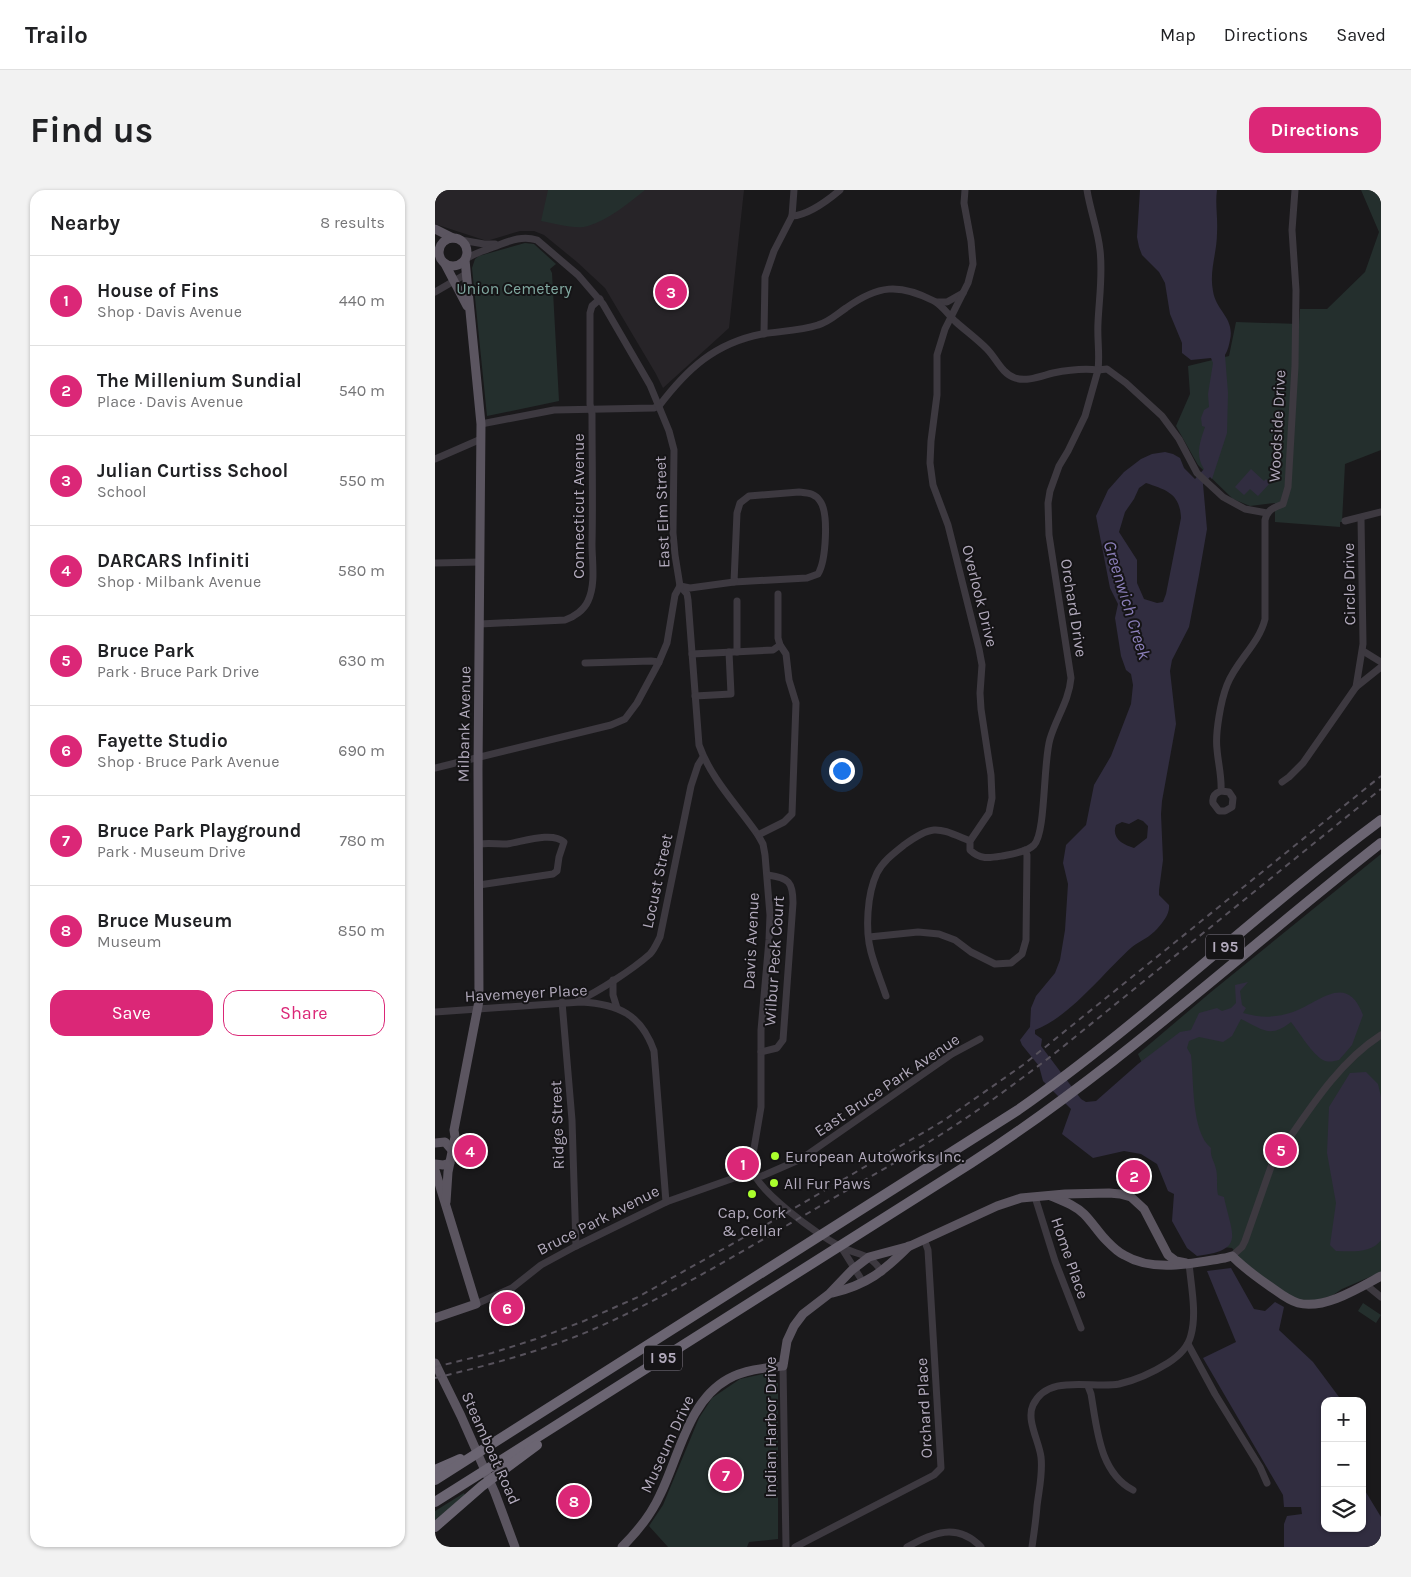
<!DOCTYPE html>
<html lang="en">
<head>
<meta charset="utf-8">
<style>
	body { margin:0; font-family:Karla,sans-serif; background:#f2f2f2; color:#202124 }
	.controls { position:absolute; right:15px; bottom:15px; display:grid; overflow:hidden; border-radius:10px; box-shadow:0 1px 4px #0004 }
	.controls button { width:45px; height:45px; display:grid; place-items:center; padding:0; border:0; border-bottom:1px solid #e0e0e0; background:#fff; color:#202124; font:25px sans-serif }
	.you { position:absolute; left:406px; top:580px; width:18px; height:18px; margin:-12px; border:4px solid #fff; border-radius:50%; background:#1a73e8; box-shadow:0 0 0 8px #1a73e833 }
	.badge { display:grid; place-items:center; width:32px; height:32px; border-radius:50%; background:#db2777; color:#fff; font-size:16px; font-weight:700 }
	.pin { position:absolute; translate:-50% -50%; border:2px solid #fff; box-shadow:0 1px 5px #0006 }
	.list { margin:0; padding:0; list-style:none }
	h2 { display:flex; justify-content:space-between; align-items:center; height:65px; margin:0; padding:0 20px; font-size:21px }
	h2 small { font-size:16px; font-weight:400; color:#757577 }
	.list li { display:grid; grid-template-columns:32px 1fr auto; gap:15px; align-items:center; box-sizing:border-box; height:90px; padding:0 20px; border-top:1px solid #e0e0e0 }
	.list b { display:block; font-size:19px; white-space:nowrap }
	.list p { margin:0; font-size:16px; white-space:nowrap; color:#757577 }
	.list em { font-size:16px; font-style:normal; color:#757577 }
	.actions { display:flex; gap:10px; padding:15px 20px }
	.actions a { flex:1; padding:11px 0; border:1px solid #db2777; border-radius:15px; text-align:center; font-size:18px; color:#db2777 }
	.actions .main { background:#db2777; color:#fff }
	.icon { flex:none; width:28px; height:28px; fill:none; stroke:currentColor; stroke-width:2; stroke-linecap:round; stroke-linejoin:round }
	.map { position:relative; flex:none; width:946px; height:1357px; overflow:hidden; border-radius:15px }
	header { display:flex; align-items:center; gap:30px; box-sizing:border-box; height:70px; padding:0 25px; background:#fff; border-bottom:1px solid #e0e0e0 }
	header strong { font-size:24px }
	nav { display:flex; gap:28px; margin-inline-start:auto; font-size:18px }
	.intro { display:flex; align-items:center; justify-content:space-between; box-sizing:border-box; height:120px; padding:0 30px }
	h1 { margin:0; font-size:35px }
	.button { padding:12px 22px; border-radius:15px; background:#db2777; color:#fff; font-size:18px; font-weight:700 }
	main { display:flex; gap:30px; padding:0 30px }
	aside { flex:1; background:#fff; border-radius:15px; box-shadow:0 1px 4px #0004 }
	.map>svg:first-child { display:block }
</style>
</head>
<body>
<header>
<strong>Trailo</strong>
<nav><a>Map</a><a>Directions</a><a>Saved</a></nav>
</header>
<div class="intro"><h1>Find us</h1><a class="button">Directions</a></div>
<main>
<aside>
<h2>Nearby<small>8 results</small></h2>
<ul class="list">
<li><span class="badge">1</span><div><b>House of Fins</b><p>Shop · Davis Avenue</p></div><em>440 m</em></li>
<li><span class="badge">2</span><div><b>The Millenium Sundial</b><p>Place · Davis Avenue</p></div><em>540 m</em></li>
<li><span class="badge">3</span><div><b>Julian Curtiss School</b><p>School</p></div><em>550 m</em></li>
<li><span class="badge">4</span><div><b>DARCARS Infiniti</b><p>Shop · Milbank Avenue</p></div><em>580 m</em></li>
<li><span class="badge">5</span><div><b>Bruce Park</b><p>Park · Bruce Park Drive</p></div><em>630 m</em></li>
<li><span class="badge">6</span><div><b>Fayette Studio</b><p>Shop · Bruce Park Avenue</p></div><em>690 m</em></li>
<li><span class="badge">7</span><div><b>Bruce Park Playground</b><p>Park · Museum Drive</p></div><em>780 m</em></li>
<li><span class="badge">8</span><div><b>Bruce Museum</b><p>Museum</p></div><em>850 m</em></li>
</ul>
<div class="actions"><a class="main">Save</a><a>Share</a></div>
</aside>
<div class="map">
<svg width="946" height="1357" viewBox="0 0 946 1357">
	<rect width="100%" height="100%" fill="#1a191b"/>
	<!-- built -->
	<polygon fill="#272428" points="0,0 309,0 294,138 228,198 221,184 170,98 142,72 109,45 99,41 85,41 55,50 49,50 0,34"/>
	<!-- green -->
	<g fill="#242f2d">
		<path d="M113 0H210C194 13 173 30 153 36 141 40 119 33 106 31Z"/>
		<polygon points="926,0 946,0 946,260 910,274 907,332 905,332 905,337 840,332 840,313 815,316 798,309 763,275 741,236 755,204 753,176 794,166 801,132 864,134 865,119 892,119 930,82 944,42"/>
		<polygon points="90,53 99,54 121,74 115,79 117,83 124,211 52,226 37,78 40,69 44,66"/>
		<polygon points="946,664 946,1082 907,1099 898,1105 880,1111 866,1110 856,1107 811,1075 797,1058 788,1057 703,864 776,802"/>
		<polygon points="928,1113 946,1125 941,1133 923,1121"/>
		<polygon points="332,1183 338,1185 343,1193 343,1349 314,1352 312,1357 233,1357 214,1336 228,1315 264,1228 277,1208 305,1189"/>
		<polygon points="29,1303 30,1305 0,1332 0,1321"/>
	</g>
	<!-- water -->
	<g fill="#312d40" fill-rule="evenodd">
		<path d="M705 0H782C780 14 783 28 782 43 782 63 774 81 778 101 781 121 800 128 795 150 794 155 793 160 790 165L793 203 792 243 777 289 775 287 768 294 772 339 764 385 754 437 737 470 735 481 741 534 727 611 726 624 728 670 724 700V705L734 715C735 724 728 732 722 739 715 747 705 751 697 757 669 782 635 827 600 840V844L607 849 606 856 646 909 651 912 661 911 703 874 745 842 756 840 764 823 782 818 787 821 796 818 801 813 800 795 813 792 805 801 807 815 811 818 808 823C826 828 840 828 858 822 885 812 912 782 928 825L917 855 904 870C899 871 893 873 888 870 877 864 864 842 856 832 835 849 827 839 806 829L797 846 788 852 764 847 754 851 752 858 756 865C759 890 756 942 776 958 775 967 779 970 781 979 783 987 781 996 783 1005L789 1007C797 1046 811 1060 762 1066L752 1058 737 1031 739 1004 733 1001 722 974 706 964 689 961 658 968 627 944 636 919 608 891 604 876 587 855 585 850 595 837 596 818 601 806 620 783 625 770 630 740 633 694 628 673 631 655 651 635 659 595 676 566 696 514 698 495 696 484 691 480 686 466 680 428 683 414 675 398 661 326 673 300 689 282 706 269 717 264 730 262 738 264 745 268 749 278 760 289 769 279C760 265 765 252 770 237L767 236 766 228 769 220 774 217 773 204 778 173 776 168 756 170 747 163V153L735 124 730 93 724 82 707 65 704 57 702 47ZM711 293C731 300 745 303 746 328L731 404 728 412 722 413 709 409 702 393V370L684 342 690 322 699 309 704 298ZM703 629 708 631 713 636 712 648 699 658C688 655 676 648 681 635L687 632 694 634Z"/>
		<polygon points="816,279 829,291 831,289 835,293 823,306 815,299 809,305 800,297"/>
		<path d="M931 882 943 894 946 907V1050C936 1064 916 1061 901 1061L895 1055 901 1013 892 963 894 917 915 883Z"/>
		<polygon points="796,1078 819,1119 830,1121 840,1112 849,1117 844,1140 878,1172 907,1211 890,1211 890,1338 927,1338 927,1287 929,1299 946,1327 946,1357 849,1357 849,1334 852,1326 867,1324 866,1317 849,1317 848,1305 768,1168 801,1152 772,1081"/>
	</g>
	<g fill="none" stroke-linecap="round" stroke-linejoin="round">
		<!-- minor -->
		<g stroke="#3d3940" stroke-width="7">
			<path d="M652 0C655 20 663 40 665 60 668 85 664 109 663 133 662 149 665 164 663 180L672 179 691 193 727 226 744 249 762 283 788 307 810 319 832 323"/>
			<path d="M357 26C374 25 392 11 405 0"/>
			<polyline points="26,50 49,54 60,54"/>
			<polyline points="0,102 31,84"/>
			<polyline points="502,112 512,112 528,103"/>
			<polyline points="329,144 330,87 339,61 357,26 359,0"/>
			<path d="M46 234 119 220 219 218 224 216C252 179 280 153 327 144 345 141 365 141 383 135 394 132 402 124 411 118 443 95 464 93 499 111 508 116 513 125 521 132 531 141 542 149 552 159 561 168 567 184 580 188 592 192 606 186 618 183 633 180 647 178 663 180L650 226 633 261 624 276 615 301 613 313 614 345 636 488C634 511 621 528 615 549 608 572 611 643 599 655 592 662 577 664 567 666 555 668 545 670 535 660V651L554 623 557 608 556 585 546 519 545 503 547 475 544 459 513 335 498 295 495 273 496 251 502 205V165L510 139 533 93 538 74 536 51 529 13 530 0"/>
			<polyline points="0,269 46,249"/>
			<path d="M364 302C373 303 380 303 385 311 394 323 391 371 383 384L372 388 299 392 302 323 305 313 314 306Z"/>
			<polyline points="910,331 946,322"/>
			<polyline points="0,373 45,372"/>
			<path d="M245 396 252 404 253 410 264 555C276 589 303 616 323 645L328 654 330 665 335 725 334 750 326 840V917L316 976C320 1001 384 1045 406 1057 424 1066 434 1062 447 1082"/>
			<polyline points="245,396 255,398 299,392"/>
			<polyline points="302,411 302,462"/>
			<path d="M45 434 130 430C139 427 149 420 153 411 161 394 157 372 157 354 158 311 157 267 157 224L155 214V123L157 116 165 109"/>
			<polyline points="928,461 946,472"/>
			<polyline points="257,464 338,460 345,455"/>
			<polyline points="150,473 216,471 224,472"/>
			<polyline points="921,497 928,454 926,328"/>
			<polyline points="260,506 296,504 294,462"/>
			<path d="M0 578 176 535 190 529 202 513 224 472 232 453 240 405 245 396 240 365 238 343 239 260 234 241 215 195 168 114 143 85 102 50C84 44 69 54 53 59 45 62 38 64 31 69"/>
			<polyline points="847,592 854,587 868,573 921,497 946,477"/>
			<path d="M786 601 794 602 798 608 797 617 790 621H784L778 613C777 607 780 603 786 601 787 587 783 573 782 559 780 543 786 510 792 495 801 471 824 454 830 429V330C833 319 838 318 848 314L853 297 860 176 861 100 857 40 860 0"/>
			<polyline points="323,645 349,632 357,624 361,513 354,490 351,464 345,455 343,448 343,404"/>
			<path d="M44 654C53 653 62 654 72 654 87 652 117 641 129 652L124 667 122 681 118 684 44 695"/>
			<polyline points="434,747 483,742 504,744 520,750 536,762 560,774 576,773 587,764 591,750 592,665 590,660"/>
			<polyline points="178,790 178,805 182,818"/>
			<path d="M451 806C446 791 440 777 436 762 430 740 432 704 442 683 448 671 459 663 469 655 499 633 503 638 535 651"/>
			<path d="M143 811C164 801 197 780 215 764 219 760 222 753 225 747L256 596 263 575 268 567"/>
			<polyline points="127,812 137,930 141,1056"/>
			<path d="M0 822 146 812C183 814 206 824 219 861L231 1012"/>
			<path d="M326 862 342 858 348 850 358 713C358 692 354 688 333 685"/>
			<polyline points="600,1007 620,1071 646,1138"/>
			<polyline points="406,1057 428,1092"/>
			<path d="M797 1066 807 1057 810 1051 837 974 842 966C872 923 902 873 946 845"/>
			<polyline points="930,1094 946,1107"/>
			<polyline points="41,1114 77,1098 106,1075 141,1056 231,1012 299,988 327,986 366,969 517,864 545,849"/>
			<polyline points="753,1154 780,1204 825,1277 832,1293"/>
			<polyline points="348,1176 351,1357"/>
			<path d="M653 1196 656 1204C662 1238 664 1282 698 1300"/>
			<polyline points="360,1357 499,1285 506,1278 493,1060 489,1049"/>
			<path d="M472 1357C497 1343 522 1332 546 1357"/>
			<path d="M597 1357C599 1343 601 1330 602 1316 604 1299 608 1284 606 1267 604 1251 591 1230 598 1215 613 1183 657 1199 684 1194 702 1190 717 1183 733 1173 744 1166 753 1158 756 1145 762 1123 756 1096 754 1073"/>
		</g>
		<!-- major -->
		<g stroke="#5b5560" stroke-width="9">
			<polyline points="0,39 18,48"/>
			<circle cx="18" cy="62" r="14"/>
			<polyline points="10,74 32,116"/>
			<polyline points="0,953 10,952 17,960"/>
			<polyline points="0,974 8,975 15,973"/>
			<polyline points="0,980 41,1114 0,1128"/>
			<path d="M616 1006C628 1011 640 1015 649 1024 656 1031 662 1040 669 1048 675 1054 681 1061 689 1065 719 1083 758 1073 790 1068L797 1066C808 1077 820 1086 833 1095 842 1101 852 1110 863 1113 889 1120 924 1098 946 1086"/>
			<polyline points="11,1012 13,982 20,947 19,940 44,811 43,579 46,234 30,70"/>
			<path d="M397 1103C432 1095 449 1081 474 1056"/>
			<polyline points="0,1173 26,1226 60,1303 80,1357"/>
			<path d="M187 1357C202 1342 216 1325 225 1305 244 1267 253 1211 293 1189 309 1180 329 1178 348 1176L352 1151 359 1136 368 1124 394 1104 417 1080 434 1067 475 1056 562 1016 586 1008 630 1004 674 1003 685 1004 696 1007 709 1019 733 1065 741 1071 751 1073"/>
		</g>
		<!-- highway -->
		<g stroke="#6b6572" stroke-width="10">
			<polyline points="0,1280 25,1269"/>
			<path d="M0 1290 583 920C710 831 822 722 946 630"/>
			<path d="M0 1312 536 973C683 878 809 760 946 653"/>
			<polyline points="0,1337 47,1296 102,1255"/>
		</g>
		<!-- rail -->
		<g stroke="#57525c" stroke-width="2" stroke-dasharray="6 5" stroke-linecap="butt">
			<polyline points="0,1177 57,1163 101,1149 149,1131 203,1107 322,1040 508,931 588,875 946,586"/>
			<path d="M0 1188C54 1175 108 1161 159 1139 234 1106 304 1063 375 1022 418 996 463 972 505 945 545 920 582 892 619 864L946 599"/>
		</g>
	</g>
	<!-- markers -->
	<g fill="#aaff2d" stroke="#151416" stroke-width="2">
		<circle cx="340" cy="966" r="5"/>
		<circle cx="339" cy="993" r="5"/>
		<circle cx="317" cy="1004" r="5"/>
	</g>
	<g text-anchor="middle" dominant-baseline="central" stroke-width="4" stroke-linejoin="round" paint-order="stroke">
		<!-- shield labels -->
		<g fill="#151416" stroke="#837d8a" stroke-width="1">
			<rect x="771" y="744.5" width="38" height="25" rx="4"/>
			<rect x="209" y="1155.5" width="38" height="25" rx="4"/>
		</g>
		<g font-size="15" font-weight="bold" fill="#b2aabc">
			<text x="790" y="757">I 95</text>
			<text x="228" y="1168">I 95</text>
		</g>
		<!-- park labels -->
		<g font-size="16" fill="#80a8a0" stroke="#151416">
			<text x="79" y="98">Union Cemetery</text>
		</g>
		<!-- street labels -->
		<g font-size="16" fill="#b2aabc" stroke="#151416">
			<text transform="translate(842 236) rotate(-87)">Woodside Drive</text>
			<text transform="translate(143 316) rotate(-90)">Connecticut Avenue</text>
			<text transform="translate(227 322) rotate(-92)">East Elm Street</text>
			<text transform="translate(914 394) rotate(-91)">Circle Drive</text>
			<text transform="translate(545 406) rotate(76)">Overlook Drive</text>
			<text transform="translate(639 418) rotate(81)">Orchard Drive</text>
			<text transform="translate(29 534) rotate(-89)">Milbank Avenue</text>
			<text transform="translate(222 691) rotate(-78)">Locust Street</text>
			<text transform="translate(316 751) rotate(-87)">Davis Avenue</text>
			<text transform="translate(339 771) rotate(-86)">Wilbur Peck Court</text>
			<text transform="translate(91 803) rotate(-3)">Havemeyer Place</text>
			<text transform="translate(452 895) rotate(-34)">East Bruce Park Avenue</text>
			<text transform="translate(122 935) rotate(-92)">Ridge Street</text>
			<text transform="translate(163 1030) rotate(-27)">Bruce Park Avenue</text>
			<text transform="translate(635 1068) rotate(71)">Home Place</text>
			<text transform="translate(489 1218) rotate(-93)">Orchard Place</text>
			<text transform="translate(335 1237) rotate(-90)">Indian Harbor Drive</text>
			<text transform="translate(232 1254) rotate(-65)">Museum Drive</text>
			<text transform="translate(56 1258) rotate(66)">Steamboat Road</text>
		</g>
		<!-- poi labels -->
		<g font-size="16" fill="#b2aabc" stroke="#151416" text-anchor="start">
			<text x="350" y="966">European Autoworks Inc.</text>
			<text x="349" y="993">All Fur Paws</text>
			<text x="317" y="1022" text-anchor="middle">Cap, Cork<tspan x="317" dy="18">&amp; Cellar</tspan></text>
		</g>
		<!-- water labels -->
		<g font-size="18" font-style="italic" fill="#8b7fb9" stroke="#151416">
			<text transform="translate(692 410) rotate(73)">Greenwich Creek</text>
		</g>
	</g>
</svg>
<div class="controls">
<button>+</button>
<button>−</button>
<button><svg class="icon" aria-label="layers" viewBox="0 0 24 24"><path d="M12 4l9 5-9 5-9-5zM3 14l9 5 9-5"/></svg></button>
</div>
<div class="you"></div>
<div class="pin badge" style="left:308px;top:974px">1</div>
<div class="pin badge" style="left:699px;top:986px">2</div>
<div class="pin badge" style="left:236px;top:102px">3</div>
<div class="pin badge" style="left:35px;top:961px">4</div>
<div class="pin badge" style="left:846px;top:960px">5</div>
<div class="pin badge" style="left:72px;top:1118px">6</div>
<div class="pin badge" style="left:291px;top:1285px">7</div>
<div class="pin badge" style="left:139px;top:1311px">8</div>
</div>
</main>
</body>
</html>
